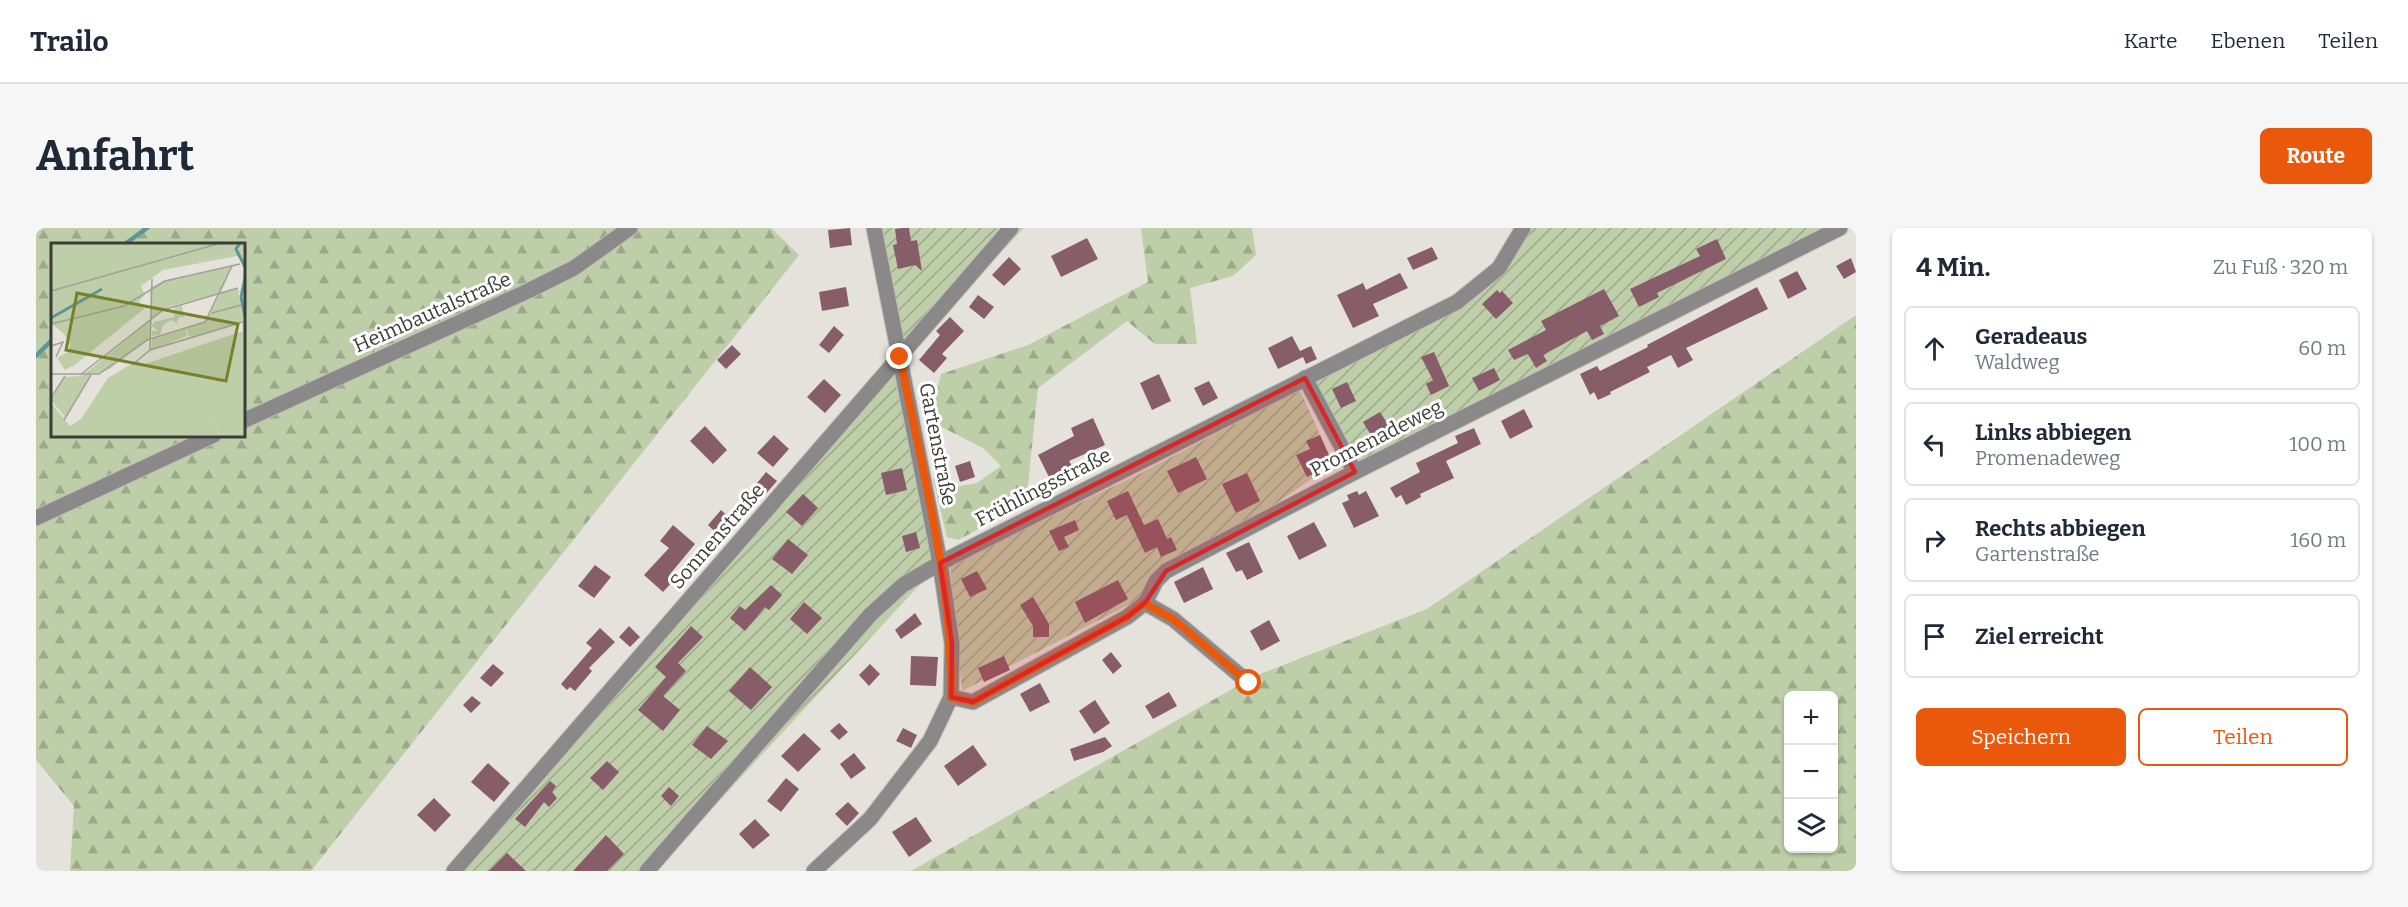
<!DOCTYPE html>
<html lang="de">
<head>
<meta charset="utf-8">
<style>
	body { margin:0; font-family:Bitter,serif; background:#f6f6f7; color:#1f2937 }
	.controls { position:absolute; right:18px; bottom:18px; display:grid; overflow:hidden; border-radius:9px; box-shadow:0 2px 4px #0004 }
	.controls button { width:54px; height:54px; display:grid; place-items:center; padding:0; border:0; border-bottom:2px solid #e0e1e3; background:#fff; color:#1f2937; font:30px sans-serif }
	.stop { position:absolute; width:18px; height:18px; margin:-14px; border:4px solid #ea580c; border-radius:50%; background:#fff }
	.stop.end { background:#ea580c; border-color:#fff; box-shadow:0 2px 6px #0008 }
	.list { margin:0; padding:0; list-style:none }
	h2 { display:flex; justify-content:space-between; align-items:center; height:78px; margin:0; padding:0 24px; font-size:26px }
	h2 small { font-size:20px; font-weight:400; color:#747a83 }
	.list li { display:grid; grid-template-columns:39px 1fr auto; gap:18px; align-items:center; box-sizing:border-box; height:84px; margin:0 12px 12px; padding:0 12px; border:2px solid #e0e1e3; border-radius:9px }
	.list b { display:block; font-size:22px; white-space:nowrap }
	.list p { margin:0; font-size:20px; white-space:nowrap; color:#747a83 }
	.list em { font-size:20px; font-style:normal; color:#747a83 }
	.actions { display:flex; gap:12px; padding:18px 24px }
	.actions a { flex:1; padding:14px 0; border:2px solid #ea580c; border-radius:9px; text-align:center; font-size:21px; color:#ea580c }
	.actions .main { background:#ea580c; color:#fff }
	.icon { flex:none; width:33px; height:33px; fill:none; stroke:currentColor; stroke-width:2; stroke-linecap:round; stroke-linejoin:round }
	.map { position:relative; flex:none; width:1820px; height:643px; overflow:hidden; border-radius:9px }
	header { display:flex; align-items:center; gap:36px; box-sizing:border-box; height:84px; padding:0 30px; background:#fff; border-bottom:2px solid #e0e1e3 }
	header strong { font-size:28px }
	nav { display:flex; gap:33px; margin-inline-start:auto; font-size:21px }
	.intro { display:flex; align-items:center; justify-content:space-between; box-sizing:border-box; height:144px; padding:0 36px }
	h1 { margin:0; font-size:42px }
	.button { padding:15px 27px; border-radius:9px; background:#ea580c; color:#fff; font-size:21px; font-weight:700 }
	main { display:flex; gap:36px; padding:0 36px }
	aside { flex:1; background:#fff; border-radius:9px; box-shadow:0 2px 4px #0004 }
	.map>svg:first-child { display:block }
</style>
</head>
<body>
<header>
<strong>Trailo</strong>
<nav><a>Karte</a><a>Ebenen</a><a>Teilen</a></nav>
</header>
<div class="intro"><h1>Anfahrt</h1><a class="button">Route</a></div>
<main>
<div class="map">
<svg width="1820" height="643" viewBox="0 0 1820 643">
	<defs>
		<pattern id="forest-firs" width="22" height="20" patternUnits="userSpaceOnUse" patternTransform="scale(1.5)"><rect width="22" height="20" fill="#bdcea8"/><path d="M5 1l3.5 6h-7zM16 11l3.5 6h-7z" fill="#9ba88a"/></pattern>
		<pattern id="garden-furrows" width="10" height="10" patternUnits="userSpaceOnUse" patternTransform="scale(1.5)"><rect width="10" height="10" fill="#bdcea8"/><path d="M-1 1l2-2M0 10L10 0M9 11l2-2" fill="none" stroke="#9ba88a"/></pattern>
	</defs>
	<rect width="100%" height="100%" fill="#e5e2dc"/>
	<!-- forest -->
	<g fill="url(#forest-firs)" fill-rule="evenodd">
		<path d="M0 0H735L763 27 275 643H34L38 578 0 532ZM16 16H207V207H16Z"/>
		<polygon points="1105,0 1216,0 1220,27 1197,48 1154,60 1161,116 1119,116 1091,93 1002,160 990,276 922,312 911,309 897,251 907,247 918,259 941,255 965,238 947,220 894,193 905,146 992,117 1112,54"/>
		<path d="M1820 87V643H875L1219 448 1391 381ZM1752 467H1798V620H1752Z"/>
	</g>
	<!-- garden -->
	<g fill="url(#garden-furrows)">
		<polygon points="836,0 988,0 864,129 904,335 618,643 418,643 864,129"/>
		<polygon points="1487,0 1804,0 1319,244 1269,150 1421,74 1463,40"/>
		<polygon points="1264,162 1297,236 1100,373 926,463 914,338 1103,246"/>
	</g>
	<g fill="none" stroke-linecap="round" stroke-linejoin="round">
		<!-- stream -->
		<g stroke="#609598" stroke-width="4.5">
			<polyline points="89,16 111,0"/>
			<polyline points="0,128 16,112"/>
		</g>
	</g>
	<!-- building -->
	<g fill="#875d6a">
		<polygon points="814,0 816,17 794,20 792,2"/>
		<polygon points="867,0 873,0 875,13 881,12 886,43 879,37 862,41 857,17 861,16 859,1"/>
		<polygon points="1051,10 1062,31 1025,49 1015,28"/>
		<polygon points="1681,11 1690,31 1621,65 1623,69 1603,79 1594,61 1664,28 1660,21"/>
		<polygon points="1396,19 1402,31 1377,42 1371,30"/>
		<polygon points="973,29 985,41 968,58 956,47"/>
		<polygon points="1815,30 1820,44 1808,51 1800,38"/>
		<polygon points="1761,43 1771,61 1752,71 1743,52"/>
		<polygon points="1364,45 1372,60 1337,76 1343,88 1317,100 1301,67 1327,55 1330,62"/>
		<polygon points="810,59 813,78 786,83 783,64"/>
		<polygon points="1721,59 1732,81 1650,120 1657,132 1642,140 1635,127 1611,139 1614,144 1574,164 1575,166 1562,172 1558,164 1554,167 1544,146 1561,138 1564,143 1612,119 1611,117"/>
		<polygon points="1568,61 1583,88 1564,98 1568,106 1556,112 1551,103 1507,127 1511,133 1500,140 1492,126 1478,132 1472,122 1510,102 1505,93"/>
		<polygon points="1461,62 1464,65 1466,63 1477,75 1460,91 1446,76"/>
		<polygon points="942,67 958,79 948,91 933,79"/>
		<polygon points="914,89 928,103 906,126 911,130 898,145 883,132 904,107 900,103"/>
		<polygon points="798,98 808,107 793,125 783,117"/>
		<polygon points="1256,108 1264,123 1275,118 1281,131 1270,136 1267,129 1242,141 1232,120"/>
		<polygon points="696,117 705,126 690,141 681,132"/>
		<polygon points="1398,124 1413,158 1395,167 1390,156 1397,152 1385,129"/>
		<polygon points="1458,140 1464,152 1443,163 1436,150"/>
		<polygon points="1123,146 1135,173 1116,182 1104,155"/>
		<polygon points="788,151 805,167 789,185 771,169"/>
		<polygon points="1173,153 1182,170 1167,178 1158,160"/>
		<polygon points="1311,154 1320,173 1305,180 1296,161"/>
		<polygon points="1488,181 1497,199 1474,211 1465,193"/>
		<polygon points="1344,184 1353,198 1336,209 1327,194"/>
		<polygon points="1057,190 1069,217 1033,233 1036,238 1013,249 1002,227 1038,208 1035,200"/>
		<polygon points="669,198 691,222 677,236 654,213"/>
		<polygon points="1438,200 1445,216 1410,233 1418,250 1384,266 1385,269 1370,277 1365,267 1360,270 1354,260 1384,244 1380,235 1422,215 1419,208"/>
		<polygon points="738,207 753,221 737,239 721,225"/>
		<polygon points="1284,207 1297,236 1271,249 1260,227 1274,221 1270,213"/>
		<polygon points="1160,229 1171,251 1142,265 1131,243"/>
		<polygon points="934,233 939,249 924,254 919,238"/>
		<polygon points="866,240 871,262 850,267 845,245"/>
		<polygon points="730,244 741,253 727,269 717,260"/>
		<polygon points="1211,245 1224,273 1200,285 1186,256"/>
		<polygon points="1092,263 1108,297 1122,291 1131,311 1135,309 1141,322 1125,329 1121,319 1109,325 1091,287 1080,292 1071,273"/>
		<polygon points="1321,263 1323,267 1330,263 1343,288 1318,300 1306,275 1313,272 1311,267"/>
		<polygon points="767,266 782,280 766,298 750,284"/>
		<polygon points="685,282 696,292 685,305 680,305 672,297"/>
		<polygon points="1039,292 1043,302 1028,309 1033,319 1023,323 1013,303"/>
		<polygon points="1278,294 1291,318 1263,332 1251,308"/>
		<polygon points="637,297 659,316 635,345 640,350 627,364 608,347 633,320 624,313"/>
		<polygon points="880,304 884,320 870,324 866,308"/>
		<polygon points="752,311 772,327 756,346 736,331"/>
		<polygon points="1213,314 1227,344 1211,352 1206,342 1200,344 1190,325"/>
		<polygon points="559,337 575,349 558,370 542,358"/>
		<polygon points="1167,339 1177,361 1148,375 1138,354"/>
		<polygon points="941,343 951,361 934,369 925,351"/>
		<polygon points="1082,352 1092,371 1049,395 1039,374"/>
		<polygon points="735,357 746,367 733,382 729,379 709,403 694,390 704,378 709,382"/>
		<polygon points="997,369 1013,396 1013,409 997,409 997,398 984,377"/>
		<polygon points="768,374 786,390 771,406 754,391"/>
		<polygon points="879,385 886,396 865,411 859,402"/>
		<polygon points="1233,392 1244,413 1225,423 1214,403"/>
		<polygon points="593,398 604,409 594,419 583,409"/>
		<polygon points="655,398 667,409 642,435 650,443 627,468 644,482 627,503 602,482 630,449 619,439"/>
		<polygon points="564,400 579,414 553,440 556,443 539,463 534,459 531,462 525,456 556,420 550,415"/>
		<polygon points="1075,424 1086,438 1077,446 1066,432"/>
		<polygon points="875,428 902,429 900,458 874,457"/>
		<polygon points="968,428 974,442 948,454 942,440"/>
		<polygon points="457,436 468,445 455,459 444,450"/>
		<polygon points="834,436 844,446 833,458 823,447"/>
		<polygon points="714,439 736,459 715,482 693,463"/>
		<polygon points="1004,455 1014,474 994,484 984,466"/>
		<polygon points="1133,464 1141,478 1117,491 1109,478"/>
		<polygon points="436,468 445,475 435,485 427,477"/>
		<polygon points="1059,472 1074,495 1058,506 1043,483"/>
		<polygon points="803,495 812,504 803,512 794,503"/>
		<polygon points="671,498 692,513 675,531 656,517"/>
		<polygon points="867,500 881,507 875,520 860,513"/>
		<polygon points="768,505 785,521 762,544 745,528"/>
		<polygon points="1069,509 1076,518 1067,524 1038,533 1034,521"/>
		<polygon points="937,517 951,537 922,558 908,538"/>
		<polygon points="818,525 830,540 815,551 804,536"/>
		<polygon points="571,533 583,544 567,562 554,550"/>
		<polygon points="452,535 474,555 458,574 435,554"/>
		<polygon points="750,550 763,561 745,584 731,573"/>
		<polygon points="514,553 520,558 516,564 521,570 513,579 508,574 489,599 479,591"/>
		<polygon points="633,559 643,568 635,578 625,568"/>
		<polygon points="398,570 415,587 399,604 381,587"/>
		<polygon points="812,574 823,585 811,598 799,586"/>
		<polygon points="880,589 896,613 873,629 856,604"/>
		<polygon points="719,591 734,607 717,621 703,606"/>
		<polygon points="570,607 588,626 571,643 537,643"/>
		<polygon points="471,625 490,643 453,643"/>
	</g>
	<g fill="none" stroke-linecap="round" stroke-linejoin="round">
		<!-- minor casing -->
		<g stroke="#c0bdb8" stroke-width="17">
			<g id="minor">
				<polyline points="1269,150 1319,244"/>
				<polyline points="207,193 492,63 538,40 594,0"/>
				<polyline points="0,290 178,207"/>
				<polyline points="1109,375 1137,391 1213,455"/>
				<polyline points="915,469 937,474 1091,389 1109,375 1120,353 1130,343 1319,244 1804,0"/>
				<polyline points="418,643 975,0"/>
				<polyline points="611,643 834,387 867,357 904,335 1421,74 1463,40 1487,0"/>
				<polyline points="778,643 834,591 894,513 915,469 916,416 904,335 838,0"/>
			</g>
		</g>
		<!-- minor -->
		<use href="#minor" stroke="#8b8889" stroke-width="15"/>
	</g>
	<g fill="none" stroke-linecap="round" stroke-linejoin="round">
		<!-- route -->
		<path stroke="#ea580c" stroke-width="8" d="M864 129C886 241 917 355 915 469L937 474 1091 389 1108 375 1137 391 1213 455"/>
	</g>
	<!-- marked area -->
	<path fill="#d62828" fill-opacity="0.2" stroke="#d62828" stroke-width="4.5" stroke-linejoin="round" d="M1269 150 1319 244 1130 343 1109 375 1091 389 937 474 915 469 916 416 904 335Z"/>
	<g text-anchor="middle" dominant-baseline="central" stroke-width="6" stroke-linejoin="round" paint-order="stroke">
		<!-- street labels -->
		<g font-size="20" fill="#3d3c39" stroke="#fff">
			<text transform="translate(396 84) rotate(-24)">Heimbautalstraße</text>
			<text transform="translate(1340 210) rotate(-27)">Promenadeweg</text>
			<text transform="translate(902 216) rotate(79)">Gartenstraße</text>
			<text transform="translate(1007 259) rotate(-27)">Frühlingsstraße</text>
			<text transform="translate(681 308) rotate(-49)">Sonnenstraße</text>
		</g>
	</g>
	<!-- overview -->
	<g transform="translate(15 15)">
		<rect width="194" height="194" fill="#e5e2dc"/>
		<path d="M193 4V9L141 20 142 16ZM17 109 26 116 25 121 14 127 6 115ZM156 176 166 179 169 193H144L142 190Z" fill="#bdcea8"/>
		<path d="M0 0H193V4L143 16 141 20 193 9V193H169L166 179 156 176 153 188 145 189 144 193H0V160L19 183 30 176 57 135 84 119 88 123 192 88 189 49 193 29 192 18 186 13 112 27 90 43 94 52 88 58 93 66 21 124 26 116 17 109 19 102 13 91 0 80ZM131 62 133 74 127 75 126 80 120 77 112 82 109 92 101 93V88H107L101 83 103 79 123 74 124 64Z" fill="#bdcea8"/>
		<path d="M181 23 170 49 187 45 192 79 138 94 135 85 154 79 169 50 117 64 100 77V95L57 127 39 132 14 174 0 157 14 134 31 133 100 77 99 45 112 38ZM135 86 136 93 100 107 101 96Z" fill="#bdcea8"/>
		<path fill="none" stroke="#609598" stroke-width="3" d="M189 0 185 6 194 24M194 37 190 54 194 74M0 75 51 46"/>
		<path fill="none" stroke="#a2a09b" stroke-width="1.5" d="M0 48 170 0M161 70 190 62M0 81 73 63 114 38 189 21M0 103 12 99 5 114M99 107 192 79M81 122 99 107 101 36M0 131H48L96 97 154 79 181 23M29 132 112 67 187 45M0 155 14 133M13 177 40 132"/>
		<path fill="#78802c" fill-opacity="0.15" stroke="#78802c" stroke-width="3" d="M26 50 187 81 175 138 15 107Z"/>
		<rect width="194" height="194" fill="none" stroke="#3d3c39" stroke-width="3"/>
	</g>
</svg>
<div class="controls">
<button>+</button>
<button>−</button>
<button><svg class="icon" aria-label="layers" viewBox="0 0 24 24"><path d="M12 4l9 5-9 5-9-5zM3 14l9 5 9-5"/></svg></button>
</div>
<div class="stop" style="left:1213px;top:455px"></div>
<div class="stop end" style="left:864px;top:129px"></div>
</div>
<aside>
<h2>4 Min.<small>Zu Fuß · 320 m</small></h2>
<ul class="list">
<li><svg class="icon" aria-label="ahead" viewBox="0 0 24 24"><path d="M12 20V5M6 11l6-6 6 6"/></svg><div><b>Geradeaus</b><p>Waldweg</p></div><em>60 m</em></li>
<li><svg class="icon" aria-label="left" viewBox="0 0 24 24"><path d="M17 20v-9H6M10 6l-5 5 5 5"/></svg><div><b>Links abbiegen</b><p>Promenadeweg</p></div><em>100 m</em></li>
<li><svg class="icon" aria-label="right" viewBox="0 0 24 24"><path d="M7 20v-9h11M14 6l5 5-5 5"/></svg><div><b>Rechts abbiegen</b><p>Gartenstraße</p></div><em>160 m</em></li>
<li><svg class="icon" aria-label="arrive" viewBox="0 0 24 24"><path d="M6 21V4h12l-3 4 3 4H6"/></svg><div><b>Ziel erreicht</b></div></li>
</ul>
<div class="actions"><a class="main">Speichern</a><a>Teilen</a></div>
</aside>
</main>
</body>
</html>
